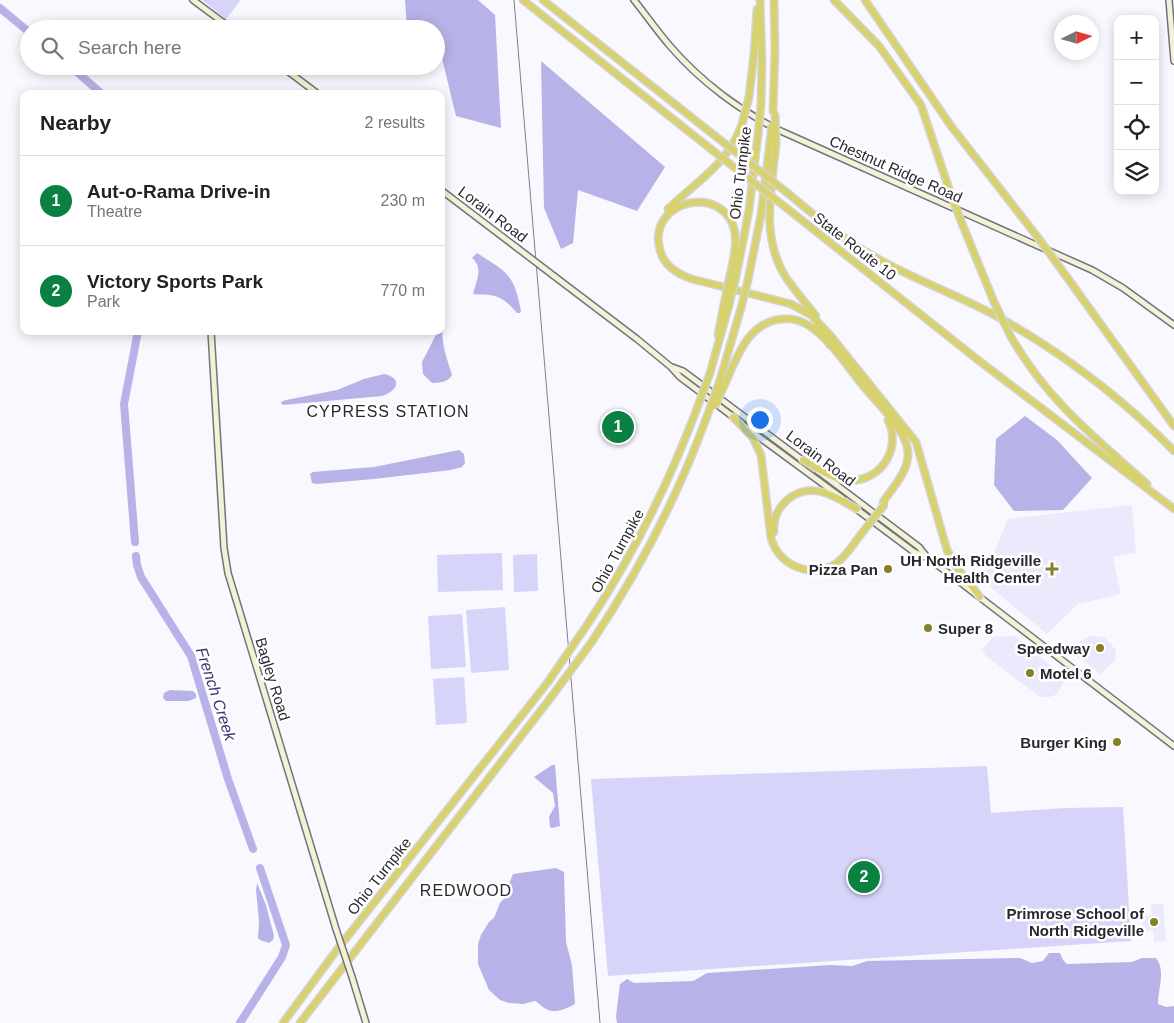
<!DOCTYPE html>
<html lang="en">
<head>
<meta charset="utf-8">
<style>
	body { margin:0; font-family:Helvetica,sans-serif; background:#f2f2f2; color:#222 }
	.controls { position:absolute; right:15px; top:15px; display:grid; overflow:hidden; border-radius:10px; box-shadow:0 2px 12px #0003 }
	.controls button { width:45px; height:45px; display:grid; place-items:center; padding:0; border:0; border-bottom:1px solid #e0e0e0; background:#fff; color:#222; font:25px sans-serif }
	.compass { position:absolute; left:1054px; top:15px; width:45px; height:45px; border-radius:50%; background:#fff; box-shadow:0 2px 12px #0003; rotate:85deg }
	.you { position:absolute; left:759px; top:419px; width:18px; height:18px; margin:-12px; border:4px solid #fff; border-radius:50%; background:#1a73e8; box-shadow:0 0 0 8px #1a73e833 }
	.badge { display:grid; place-items:center; width:32px; height:32px; border-radius:50%; background:#0b8043; color:#fff; font-size:16px; font-weight:700 }
	.pin { position:absolute; translate:-50% -50%; border:2px solid #fff; box-shadow:0 1px 5px #0006 }
	.list { margin:0; padding:0; list-style:none }
	h2 { display:flex; justify-content:space-between; align-items:center; height:65px; margin:0; padding:0 20px; font-size:21px }
	h2 small { font-size:16px; font-weight:400; color:#767676 }
	.list li { display:grid; grid-template-columns:32px 1fr auto; gap:15px; align-items:center; box-sizing:border-box; height:90px; padding:0 20px; border-top:1px solid #e0e0e0 }
	.list b { display:block; font-size:19px; white-space:nowrap }
	.list p { margin:0; font-size:16px; white-space:nowrap; color:#767676 }
	.list em { font-size:16px; font-style:normal; color:#767676 }
	.icon { flex:none; width:28px; height:28px; fill:none; stroke:currentColor; stroke-width:2; stroke-linecap:round; stroke-linejoin:round }
	.map { position:relative; flex:none; width:1174px; height:1023px; overflow:hidden }
	.search { position:absolute; background:#fff; box-shadow:0 2px 12px #0003; left:20px; top:20px; width:425px; height:55px; display:flex; align-items:center; gap:12px; box-sizing:border-box; padding:0 18px; border-radius:28px; color:#767676; font-size:19px }
	.panel { position:absolute; background:#fff; box-shadow:0 2px 12px #0003; left:20px; top:90px; width:425px; height:245px; border-radius:10px }
	.map>svg:first-child { display:block }
</style>
</head>
<body>
<div class="map">
<svg width="1174" height="1023" viewBox="0 0 1174 1023">
	<rect width="100%" height="100%" fill="#f8f8fe"/>
	<!-- built -->
	<g fill="#ebeafd">
		<polygon points="1132,505 1136,553 1113,557 1121,594 1078,604 1047,634 983,581 1008,519"/>
		<polygon points="1015,636 1066,678 1057,694 1050,697 1040,697 986,656 982,650 993,637"/>
		<polygon points="1089,636 1104,637 1116,650 1115,660 1101,674 1073,653 1073,646"/>
		<polygon points="1151,904 1163,904 1166,941 1154,942 1153,930 1143,931 1142,916 1152,916"/>
	</g>
	<!-- green -->
	<g fill="#d7d4fa">
		<polygon points="202,0 241,0 226,19"/>
		<polygon points="502,553 503,590 438,592 437,555"/>
		<polygon points="537,554 538,591 514,592 513,555"/>
		<polygon points="505,607 509,670 471,673 466,610"/>
		<polygon points="462,614 466,667 431,669 428,616"/>
		<polygon points="464,677 467,723 436,725 433,679"/>
		<polygon points="987,766 991,813 1066,808 1123,807 1131,941 608,976 591,779"/>
	</g>
	<!-- water -->
	<g fill="#b7b3e8">
		<polygon points="405,0 478,0 495,15 501,128 456,116 440,50 436,50 436,29 407,29"/>
		<polygon points="541,61 665,167 637,211 578,190 573,243 561,249 544,208"/>
		<path d="M477 253C508 273 514 274 521 311L520 313H517C509 304 502 296 489 295 484 294 478 295 473 294 476 281 484 268 472 258Z"/>
		<path d="M443 323C440 342 447 358 452 375 449 382 439 383 432 383L423 374 422 362 438 331H441V326Z"/>
		<path d="M384 374C403 378 398 391 382 396L283 405 281 403V402L286 400 337 390 364 379Z"/>
		<polygon points="1025,416 1057,440 1092,478 1063,510 1014,511 994,485 996,439"/>
		<polygon points="459,450 464,454 465,463 462,467 451,470 374,479 317,484 312,483 310,474 313,472 374,467"/>
		<polygon points="170,690 193,691 196,694 196,698 189,701 166,701 163,698 164,693"/>
		<polygon points="552,765 555,765 560,826 552,828 550,827 549,817 555,806 553,793 534,777"/>
		<path d="M556 868 564 872 566 942 572 965 575 1004C566 1009 555 1014 546 1009 542 1007 539 1003 535 1001L523 1004 509 1003 500 1000 489 990 478 964V944L481 935 489 922 494 918 500 903 506 896 508 886 513 874Z"/>
		<polygon points="257,883 266,905 274,936 273,940 269,943 260,940 258,938 259,921 256,890"/>
		<path d="M1049 953H1060L1063 960 1067 964 1132 962 1142 958H1156C1166 970 1158 989 1158 1004L1166 1007 1174 1006V1023H617L616 1016 620 984 627 979 634 983 693 981 707 973 830 965 852 966 867 961 1020 958 1032 963 1043 961Z"/>
	</g>
	<g fill="none" stroke-linecap="round" stroke-linejoin="round">
		<!-- river -->
		<g stroke="#b7b3e8" stroke-width="8">
			<polyline points="0,8 29,32"/>
			<polyline points="70,66 102,94"/>
			<polyline points="135,542 124,404 138,331"/>
			<polyline points="136,556 137,565 141,577 191,656 228,779 253,849"/>
			<polyline points="240,1023 282,957 286,945 260,868"/>
		</g>
		<!-- secondary casing -->
		<g stroke="#737281" stroke-width="8">
			<g id="secondary">
				<polyline points="193,0 232,29"/>
				<path d="M634 0C646 15 657 31 670 46 700 81 741 112 783 132L1092 270 1123 288 1174 325"/>
				<polyline points="1169,0 1174,61"/>
				<polyline points="281,66 318,94"/>
				<polyline points="441,190 516,247"/>
				<polyline points="554,276 637,339 671,367 680,377 736,419"/>
				<polyline points="211,331 224,548 228,573 336,929"/>
				<polyline points="672,367 683,371 805,462"/>
				<polyline points="744,426 842,498"/>
				<polyline points="818,471 919,547 927,557"/>
				<polyline points="855,508 914,552 928,558 956,579 1174,746"/>
				<polyline points="352,977 366,1023"/>
			</g>
		</g>
		<!-- highway casing -->
		<g stroke="#d4d4d5" stroke-width="9">
			<g id="highway">
				<polyline points="523,0 712,150"/>
				<polyline points="543,0 719,139"/>
				<polyline points="760,0 762,62 761,105"/>
				<polyline points="834,0 879,46 921,105 951,195"/>
				<polyline points="865,0 951,126 1036,235"/>
				<polyline points="749,97 754,54 757,9"/>
				<polyline points="773,111 775,50 774,0"/>
				<path d="M776 143C772 188 760 235 785 276 794 290 806 303 816 316"/>
				<path d="M785 191C813 214 841 238 873 256 914 280 959 295 1000 318 1064 354 1122 398 1174 451"/>
				<polyline points="784,206 978,360 1174,509"/>
				<path d="M668 209C697 181 728 164 742 124"/>
				<polyline points="961,221 994,302"/>
				<polyline points="1056,262 1174,426"/>
				<path d="M730 275C733 262 737 247 735 233 726 182 646 199 660 250 664 266 677 274 692 279L791 304 811 315 830 335 916 442 947 550 956 566 980 597"/>
				<polyline points="736,277 749,210 758,135"/>
				<polyline points="748,280 761,215 770,141"/>
				<polyline points="817,325 830,345"/>
				<polyline points="718,335 724,304"/>
				<path d="M1011 337C1048 401 1093 436 1147 484"/>
				<polyline points="710,373 729,305"/>
				<polyline points="720,380 741,308"/>
				<path d="M725 384C737 357 748 322 782 319 791 318 800 320 808 325 830 339 847 366 864 387 878 404 906 429 908 452 909 471 893 487 883 502"/>
				<path d="M733 417 753 438 761 455 771 538C779 566 812 580 837 563 847 555 854 543 862 533"/>
				<path d="M803 460C816 467 830 478 845 480 878 485 903 450 888 420"/>
				<path d="M774 532C772 506 796 485 822 492 834 495 846 503 857 509"/>
				<path d="M589 622C633 555 668 485 696 411"/>
				<path d="M591 643C638 573 677 498 706 419"/>
				<polyline points="283,1023 336,951 548,682"/>
				<polyline points="300,1023 549,700"/>
			</g>
		</g>
		<!-- secondary -->
		<use href="#secondary" stroke="#f3f2d4" stroke-width="5"/>
		<!-- highway -->
		<use href="#highway" stroke="#d7d26e" stroke-width="6"/>
		<!-- rail -->
		<polyline stroke="#818087" stroke-width="1" points="514,0 600,1023"/>
		<!-- secondary-bridge casing -->
		<g stroke="#737281" stroke-width="8" stroke-linecap="butt">
			<g id="secondary-bridge">
				<polyline points="516,247 554,276"/>
				<polyline points="336,929 352,977"/>
			</g>
		</g>
		<!-- highway-bridge casing -->
		<g stroke="#d4d4d5" stroke-width="9" stroke-linecap="butt">
			<g id="highway-bridge">
				<polyline points="775,113 776,143"/>
				<polyline points="742,124 749,97"/>
				<polyline points="758,135 761,105"/>
				<polyline points="719,139 785,191"/>
				<polyline points="770,141 772,125"/>
				<polyline points="712,150 784,206"/>
				<polyline points="951,195 961,221"/>
				<polyline points="1036,235 1056,262"/>
				<polyline points="994,302 1011,337"/>
				<polyline points="724,304 730,275"/>
				<polyline points="729,305 736,277"/>
				<polyline points="741,308 748,280"/>
				<polyline points="715,406 725,384"/>
				<polyline points="696,411 710,373"/>
				<polyline points="706,419 720,380"/>
				<polyline points="862,533 885,504"/>
				<polyline points="548,682 589,622"/>
				<polyline points="549,700 591,643"/>
			</g>
		</g>
		<!-- secondary-bridge -->
		<use href="#secondary-bridge" stroke="#f3f2d4" stroke-width="5"/>
		<!-- highway-bridge -->
		<use href="#highway-bridge" stroke="#d7d26e" stroke-width="6"/>
	</g>
	<!-- markers -->
	<g fill="#868129" stroke="#fff" stroke-width="2">
		<circle cx="888" cy="569" r="5"/>
		<path d="M1049.5 561.5h5v5h5v5h-5v5h-5v-5h-5v-5h5z"/>
		<circle cx="928" cy="628" r="5"/>
		<circle cx="1100" cy="648" r="5"/>
		<circle cx="1030" cy="673" r="5"/>
		<circle cx="1117" cy="742" r="5"/>
		<circle cx="1154" cy="922" r="5"/>
	</g>
	<g text-anchor="middle" dominant-baseline="central" stroke-width="5" stroke-linejoin="round" paint-order="stroke">
		<!-- street labels -->
		<g font-size="15" fill="#29282f" stroke="#fff">
			<text transform="translate(896 169) rotate(24)">Chestnut Ridge Road</text>
			<text transform="translate(740 173) rotate(-83)">Ohio Turnpike</text>
			<text transform="translate(493 214) rotate(37)">Lorain Road</text>
			<text transform="translate(855 246) rotate(38)">State Route 10</text>
			<text transform="translate(821 458) rotate(37)">Lorain Road</text>
			<text transform="translate(617 551) rotate(-61)">Ohio Turnpike</text>
			<text transform="translate(273 679) rotate(73)">Bagley Road</text>
			<text transform="translate(379 876) rotate(-52)">Ohio Turnpike</text>
		</g>
		<!-- poi labels -->
		<g font-size="15" font-weight="bold" fill="#29282f" stroke="#fff" text-anchor="end">
			<text x="1041" y="560">UH North Ridgeville<tspan x="1041" dy="17">Health Center</tspan></text>
			<text x="878" y="569">Pizza Pan</text>
			<text x="938" y="628" text-anchor="start">Super 8</text>
			<text x="1090" y="648">Speedway</text>
			<text x="1040" y="673" text-anchor="start">Motel 6</text>
			<text x="1107" y="742">Burger King</text>
			<text x="1144" y="913">Primrose School of<tspan x="1144" dy="17">North Ridgeville</tspan></text>
		</g>
		<!-- neighbourhood labels -->
		<g font-size="16" letter-spacing="1" fill="#29282f" stroke="#fff">
			<text x="388" y="411">CYPRESS STATION</text>
			<text x="466" y="890">REDWOOD</text>
		</g>
		<!-- water labels -->
		<g font-size="16" font-style="italic" fill="#3f3474" stroke="#fff">
			<text transform="translate(216 694) rotate(72)">French Creek</text>
		</g>
	</g>
</svg>
<div class="controls">
<button>+</button>
<button>−</button>
<button><svg class="icon" aria-label="locate" viewBox="0 0 24 24"><circle cx="12" cy="12" r="6"/><path d="M12 2v4M12 18v4M2 12h4M18 12h4"/></svg></button>
<button><svg class="icon" aria-label="layers" viewBox="0 0 24 24"><path d="M12 4l9 5-9 5-9-5zM3 14l9 5 9-5"/></svg></button>
</div>
<svg class="compass" viewBox="-18 -18 36 36"><path d="M0-13l5 13h-10z" fill="#e53935"/><path d="M0 13l5-13h-10z" fill="#767676"/></svg>
<div class="you"></div>
<div class="pin badge" style="left:618px;top:427px">1</div>
<div class="pin badge" style="left:864px;top:877px">2</div>
<div class="search"><svg class="icon" aria-label="search" viewBox="0 0 24 24"><circle cx="10" cy="10" r="6"/><path d="M15 15l6 6"/></svg>Search here</div>
<section class="panel">
<h2>Nearby<small>2 results</small></h2>
<ul class="list">
<li><span class="badge">1</span><div><b>Aut-o-Rama Drive-in</b><p>Theatre</p></div><em>230 m</em></li>
<li><span class="badge">2</span><div><b>Victory Sports Park</b><p>Park</p></div><em>770 m</em></li>
</ul>
</section>
</div>
</body>
</html>
